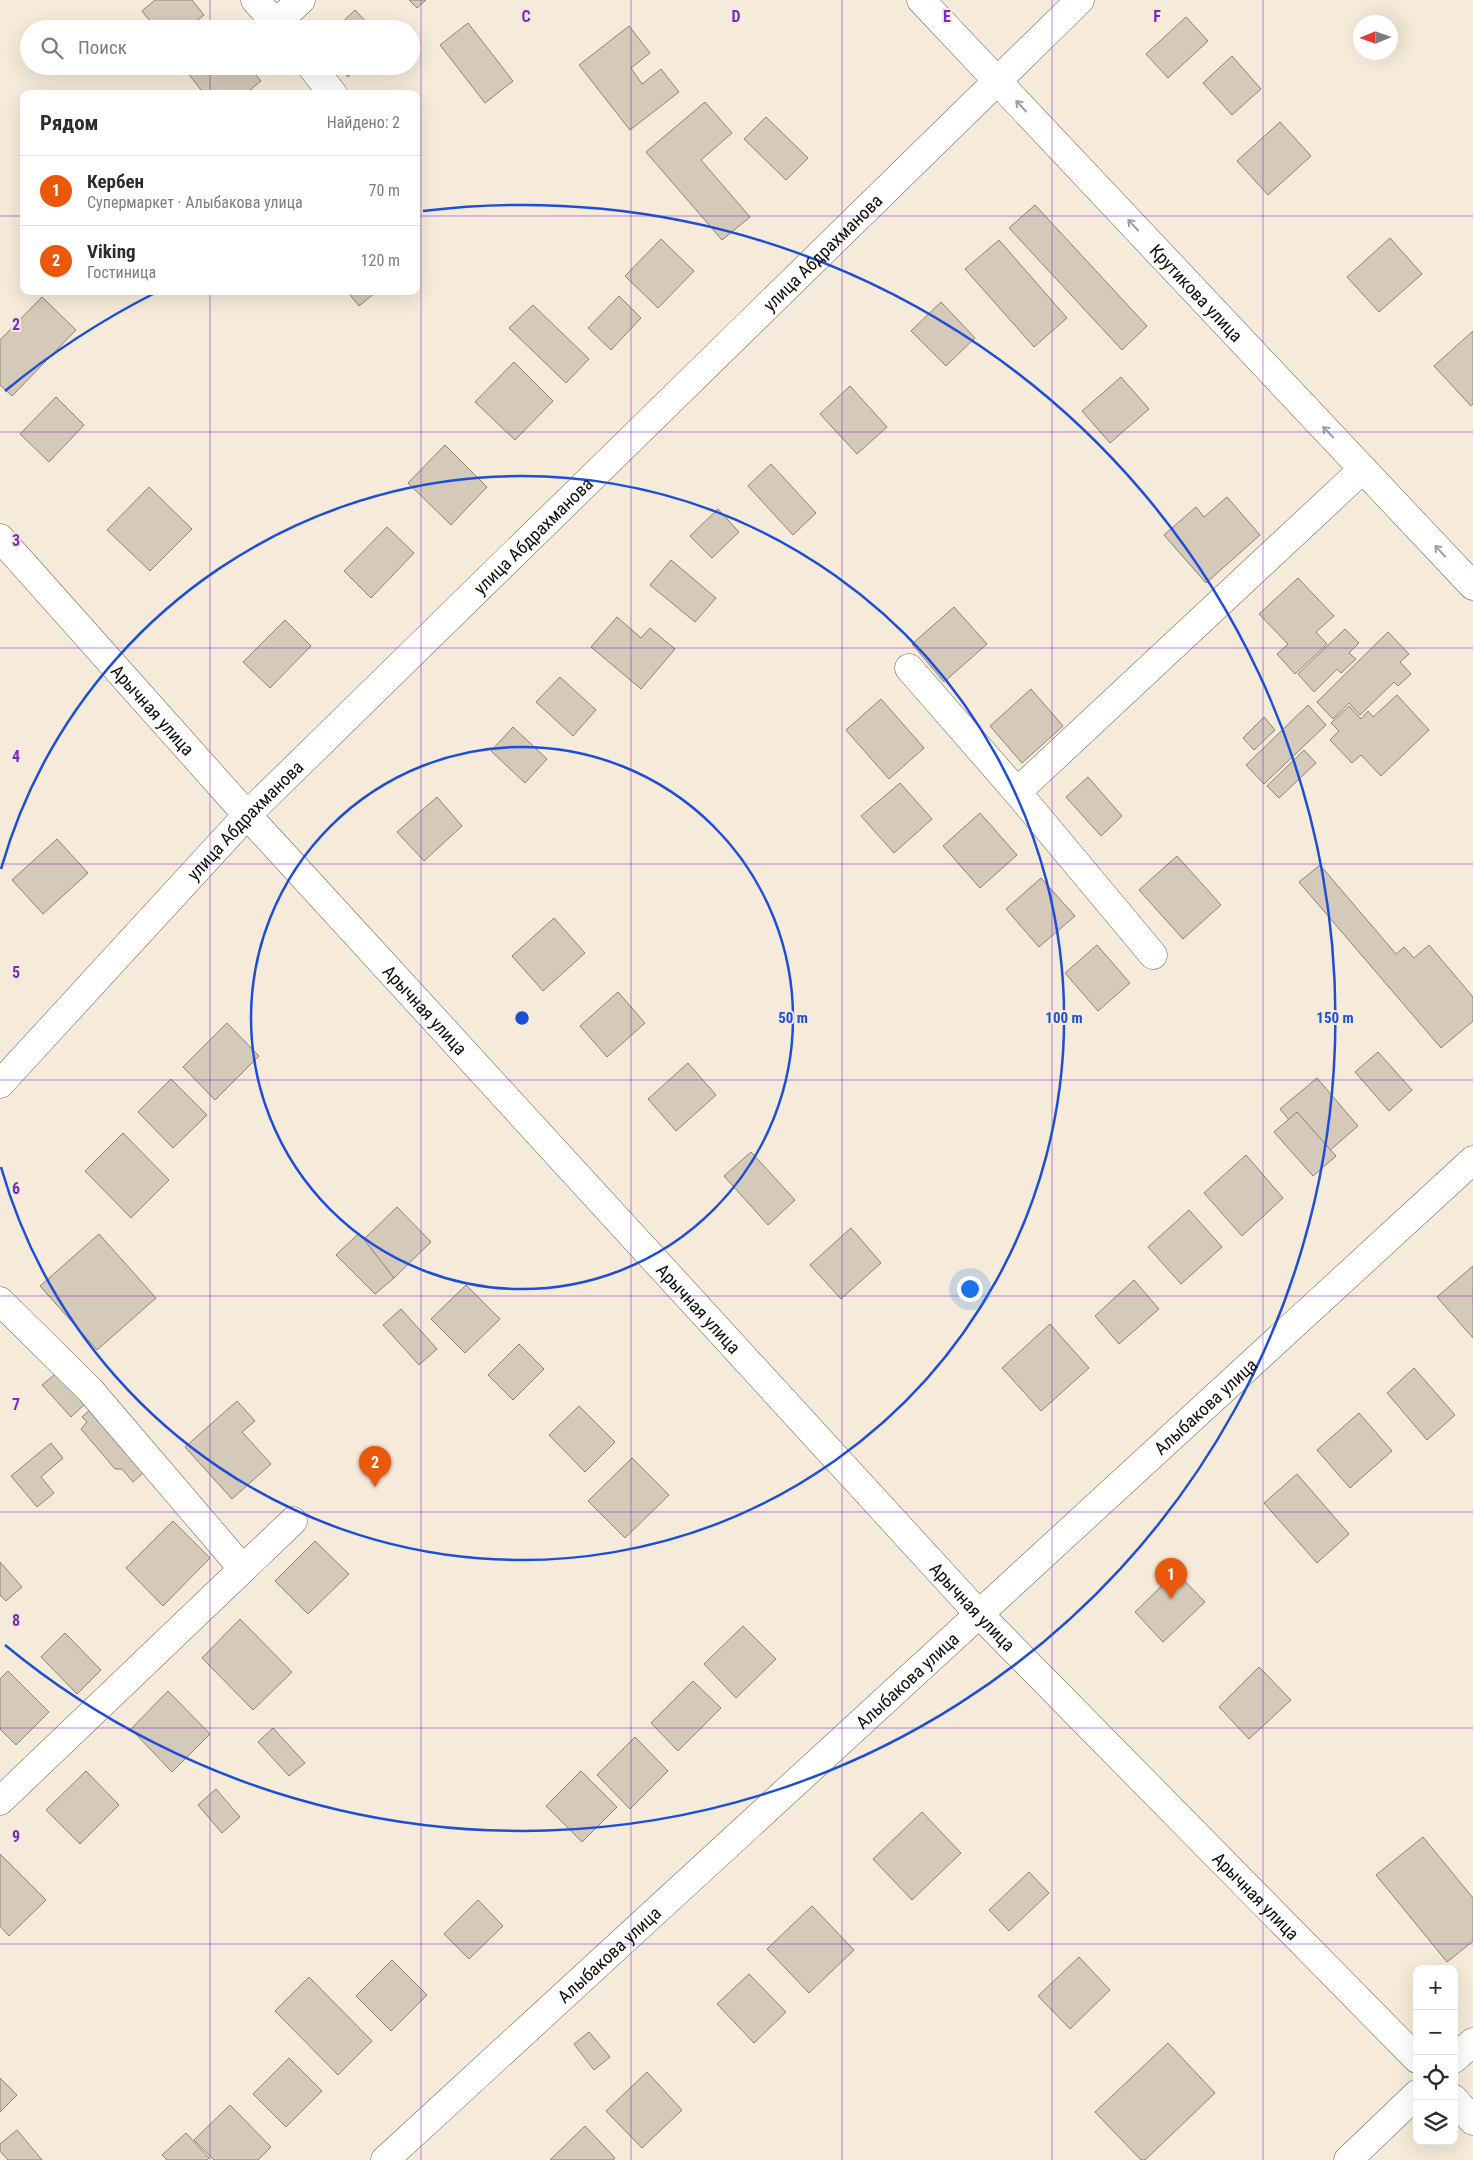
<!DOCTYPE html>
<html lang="ru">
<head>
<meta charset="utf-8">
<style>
	body { margin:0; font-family:"Roboto Condensed",sans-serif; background:#f7f7f7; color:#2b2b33 }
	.controls { position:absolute; right:15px; bottom:15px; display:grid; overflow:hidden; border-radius:10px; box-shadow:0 5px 20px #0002 }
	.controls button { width:45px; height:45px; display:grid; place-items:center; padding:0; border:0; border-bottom:1px solid #e1e1e2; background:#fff; color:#2b2b33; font:25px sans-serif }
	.compass { position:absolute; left:1353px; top:15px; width:45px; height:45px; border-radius:50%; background:#fff; box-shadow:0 5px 20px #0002; rotate:268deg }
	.you { position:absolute; left:969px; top:1288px; width:18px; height:18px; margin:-12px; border:4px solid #fff; border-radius:50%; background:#1a73e8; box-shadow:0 0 0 8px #1a73e833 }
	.badge { display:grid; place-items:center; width:32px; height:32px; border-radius:50%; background:#ea580c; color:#fff; font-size:16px; font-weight:700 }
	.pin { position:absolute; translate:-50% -41px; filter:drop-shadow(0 1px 2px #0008) }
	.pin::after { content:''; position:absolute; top:26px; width:18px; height:15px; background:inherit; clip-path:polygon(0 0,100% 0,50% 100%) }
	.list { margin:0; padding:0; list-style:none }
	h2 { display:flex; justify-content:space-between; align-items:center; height:65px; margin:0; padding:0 20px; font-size:21px }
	h2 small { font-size:16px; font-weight:400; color:#7c7c81 }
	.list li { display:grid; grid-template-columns:32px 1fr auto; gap:15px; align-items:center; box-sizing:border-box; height:70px; padding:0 20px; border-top:1px solid #e1e1e2 }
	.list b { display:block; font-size:19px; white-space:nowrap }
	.list p { margin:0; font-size:16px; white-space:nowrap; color:#7c7c81 }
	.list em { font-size:16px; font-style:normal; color:#7c7c81 }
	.icon { flex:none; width:28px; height:28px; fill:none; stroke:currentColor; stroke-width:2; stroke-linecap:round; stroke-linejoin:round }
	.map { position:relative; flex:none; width:1473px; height:2160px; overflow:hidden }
	.search { position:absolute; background:#fff; box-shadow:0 5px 20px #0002; left:20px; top:20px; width:400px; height:55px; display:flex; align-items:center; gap:12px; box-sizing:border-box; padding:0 18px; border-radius:28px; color:#7c7c81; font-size:19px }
	.panel { position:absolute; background:#fff; box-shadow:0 5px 20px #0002; left:20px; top:90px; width:400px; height:205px; border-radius:10px }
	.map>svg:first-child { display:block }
</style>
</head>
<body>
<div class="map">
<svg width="1473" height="2160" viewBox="0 0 1473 2160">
	<rect width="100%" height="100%" fill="#f6ebda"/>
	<!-- building -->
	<g fill="#d5caba" stroke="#8d8374">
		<polygon points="155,0 192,0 204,15 187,29 156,29 142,11"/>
		<polygon points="409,0 426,0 417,8"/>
		<polygon points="355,10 373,29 335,29"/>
		<polygon points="1186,17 1208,41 1168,78 1146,54"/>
		<polygon points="468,23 513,81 485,103 440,45"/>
		<polygon points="629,26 650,53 631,68 642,84 661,69 679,92 630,130 579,65"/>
		<polygon points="1232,56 1261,89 1232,115 1203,83"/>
		<polygon points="194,66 249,66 261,81 245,94 204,94 187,72"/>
		<polygon points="338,66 360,66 348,77"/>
		<polygon points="705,102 732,133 701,160 750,217 722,240 646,152"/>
		<polygon points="766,117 808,158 786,180 744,139"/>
		<polygon points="1280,122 1311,156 1268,195 1237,161"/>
		<polygon points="1035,205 1147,326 1122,350 1009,228"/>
		<polygon points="1390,238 1422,274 1379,312 1347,277"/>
		<polygon points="661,239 694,271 658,308 625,276"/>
		<polygon points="999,240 1067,318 1034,347 965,269"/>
		<polygon points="347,291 377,291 359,306"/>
		<polygon points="619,296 641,318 611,350 588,328"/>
		<polygon points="42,297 76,330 12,396 0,385 0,340"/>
		<polygon points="941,302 975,338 946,366 911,331"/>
		<polygon points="533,305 589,359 566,383 509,328"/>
		<polygon points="1473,331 1473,404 1471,406 1434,366"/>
		<polygon points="514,362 553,401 515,440 475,402"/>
		<polygon points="1121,377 1149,409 1110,443 1082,411"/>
		<polygon points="850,386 887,427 857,454 820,414"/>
		<polygon points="56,397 84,425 49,462 20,434"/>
		<polygon points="445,445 487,487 451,525 408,483"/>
		<polygon points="771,464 816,513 793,535 748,486"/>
		<polygon points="149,487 192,529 150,571 107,530"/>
		<polygon points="1227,497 1260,535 1206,583 1164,535 1196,507 1204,517"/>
		<polygon points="718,509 739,532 712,558 690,536"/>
		<polygon points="387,527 414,553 371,598 344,571"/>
		<polygon points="671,560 716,598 695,622 650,585"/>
		<polygon points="1298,578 1334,616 1316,632 1327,644 1295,674 1277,654 1288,644 1259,614"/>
		<polygon points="954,607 987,644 944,682 912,644"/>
		<polygon points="617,617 641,638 650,628 675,649 641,689 591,647"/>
		<polygon points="285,620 311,646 270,688 243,662"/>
		<polygon points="1345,629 1359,643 1349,653 1356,659 1341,673 1337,669 1314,692 1298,674"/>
		<polygon points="1388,632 1409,654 1400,662 1411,674 1398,686 1394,682 1360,715 1349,703 1333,719 1317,702"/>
		<polygon points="560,677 596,710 573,736 536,702"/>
		<polygon points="1031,689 1063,726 1022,763 990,726"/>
		<polygon points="1397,695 1429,730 1381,776 1361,755 1352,763 1330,740 1339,731 1331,723 1349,706 1361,719 1368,711 1373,717"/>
		<polygon points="881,699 924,748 889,779 846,730"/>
		<polygon points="1308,705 1326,725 1264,784 1246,765"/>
		<polygon points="1264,717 1275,730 1254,750 1243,738"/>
		<polygon points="513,727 547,759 525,783 491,751"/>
		<polygon points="1304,750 1316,763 1279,798 1267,786"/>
		<polygon points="1088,777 1122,816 1101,836 1066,797"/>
		<polygon points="900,783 932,819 894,853 861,816"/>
		<polygon points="437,797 462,826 424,861 397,832"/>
		<polygon points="980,813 1017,855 980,888 943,846"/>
		<polygon points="57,839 88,873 43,914 12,880"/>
		<polygon points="1177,856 1221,905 1183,939 1139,890"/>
		<polygon points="1320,865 1396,954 1404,947 1414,958 1429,945 1473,997 1473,1021 1441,1048 1299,882"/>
		<polygon points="1041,878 1075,916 1039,947 1006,909"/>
		<polygon points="554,918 585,953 543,991 512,956"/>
		<polygon points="1097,945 1130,983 1098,1011 1065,973"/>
		<polygon points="618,992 645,1023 607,1057 580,1026"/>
		<polygon points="227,1023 259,1056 215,1100 183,1067"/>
		<polygon points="1378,1052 1412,1090 1389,1111 1355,1072"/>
		<polygon points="688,1063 716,1095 676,1131 648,1099"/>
		<polygon points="1317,1078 1358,1126 1321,1158 1280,1109"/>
		<polygon points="171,1079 207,1115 173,1148 138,1112"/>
		<polygon points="1297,1112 1336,1156 1313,1176 1274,1132"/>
		<polygon points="123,1133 169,1180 131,1218 85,1171"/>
		<polygon points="751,1152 795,1200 768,1225 724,1176"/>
		<polygon points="1246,1155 1283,1198 1242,1236 1204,1193"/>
		<polygon points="397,1207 431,1242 394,1278 360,1243"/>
		<polygon points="1189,1210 1222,1247 1181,1284 1148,1247"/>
		<polygon points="851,1228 881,1263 841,1299 810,1265"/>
		<polygon points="359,1233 394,1278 375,1294 336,1255"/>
		<polygon points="99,1234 156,1298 97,1350 40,1286"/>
		<polygon points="1473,1266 1473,1338 1437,1297"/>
		<polygon points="1134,1280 1159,1309 1119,1344 1095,1316"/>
		<polygon points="466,1285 500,1319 465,1353 431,1319"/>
		<polygon points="401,1309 437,1349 419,1365 383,1325"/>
		<polygon points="1050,1324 1089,1368 1041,1411 1002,1368"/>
		<polygon points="519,1344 544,1369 513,1400 488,1375"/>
		<polygon points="1414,1368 1455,1415 1427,1440 1387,1393"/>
		<polygon points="60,1370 88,1401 71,1417 42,1385"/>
		<polygon points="237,1401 255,1421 242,1432 271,1464 232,1499 185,1447"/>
		<polygon points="95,1405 150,1467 133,1482 122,1469 115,1469 81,1429 87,1422 82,1417"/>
		<polygon points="579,1406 615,1442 585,1472 549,1435"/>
		<polygon points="1359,1413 1392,1451 1350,1488 1317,1450"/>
		<polygon points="51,1443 63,1458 41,1477 54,1493 37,1507 11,1476"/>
		<polygon points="632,1458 669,1495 625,1538 588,1501"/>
		<polygon points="1297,1474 1349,1534 1317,1563 1264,1503"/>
		<polygon points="173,1521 210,1558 163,1606 126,1568"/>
		<polygon points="315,1541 349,1574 308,1614 275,1581"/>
		<polygon points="0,1562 22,1587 6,1601 0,1595"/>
		<polygon points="1176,1572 1205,1602 1163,1642 1135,1612"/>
		<polygon points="240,1619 292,1672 253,1710 202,1658"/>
		<polygon points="743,1626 776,1659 736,1698 704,1664"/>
		<polygon points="65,1633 101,1670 77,1694 41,1657"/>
		<polygon points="1259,1667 1291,1700 1249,1739 1219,1707"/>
		<polygon points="8,1671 49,1712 16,1745 0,1729 0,1679"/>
		<polygon points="693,1681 721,1708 678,1751 651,1723"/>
		<polygon points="168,1691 210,1734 172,1772 131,1729"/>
		<polygon points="273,1728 305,1763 289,1776 258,1742"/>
		<polygon points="635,1737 668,1771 630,1809 597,1775"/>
		<polygon points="86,1771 119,1805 80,1844 46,1810"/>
		<polygon points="581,1771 617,1807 582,1842 546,1806"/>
		<polygon points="216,1789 240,1817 222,1833 198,1805"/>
		<polygon points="922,1812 961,1853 912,1900 873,1859"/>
		<polygon points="1423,1837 1473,1898 1473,1941 1447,1962 1376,1875"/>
		<polygon points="0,1854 46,1900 9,1936 0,1926"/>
		<polygon points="1029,1872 1049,1893 1009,1931 989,1910"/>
		<polygon points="478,1900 503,1926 469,1959 444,1934"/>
		<polygon points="812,1906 854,1950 809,1993 767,1949"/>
		<polygon points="1079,1957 1110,1990 1070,2029 1038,1996"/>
		<polygon points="392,1960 427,1995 391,2031 356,1996"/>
		<polygon points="749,1974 786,2012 754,2043 717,2004"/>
		<polygon points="309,1977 372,2041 338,2075 275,2011"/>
		<polygon points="589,2032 610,2057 594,2070 574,2044"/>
		<polygon points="1168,2043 1215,2093 1145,2160 1141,2160 1095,2112"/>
		<polygon points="289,2058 322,2091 286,2127 253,2094"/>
		<polygon points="647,2072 682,2110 642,2148 606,2111"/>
		<polygon points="0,2078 17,2095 0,2112"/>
		<polygon points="230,2105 271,2147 258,2160 214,2160 194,2140"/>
		<polygon points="585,2126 615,2158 613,2160 550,2160"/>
		<polygon points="17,2130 42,2160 8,2160 0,2151 0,2144"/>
		<polygon points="186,2133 209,2158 207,2160 167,2160 162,2155"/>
	</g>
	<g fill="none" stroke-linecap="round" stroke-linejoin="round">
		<!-- street casing -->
		<g stroke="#6c6254" stroke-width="29">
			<g id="street">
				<polyline points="255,0 281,29"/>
				<path id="s1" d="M921 0 1473 586"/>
				<polyline points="276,23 301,0"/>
				<polyline points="311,66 333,94"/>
				<path id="s2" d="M0 538 247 815 978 1613 1417 2059"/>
				<polyline points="909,668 1017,792 1153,955"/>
				<polyline points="1017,792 1363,469"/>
				<path id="s3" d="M0 1084 247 815 1080 0"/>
				<polyline points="0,1301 90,1390 242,1568"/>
				<polyline points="0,1801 293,1521"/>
				<polyline points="1454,2059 1473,2042"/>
				<polyline points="1454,2099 1473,2121"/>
				<path id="s4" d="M385 2160 1473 1160"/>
				<polyline points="1348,2160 1417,2094"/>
			</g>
		</g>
		<!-- street -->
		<use href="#street" stroke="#fff" stroke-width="28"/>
	</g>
	<!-- one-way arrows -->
	<defs><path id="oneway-shaft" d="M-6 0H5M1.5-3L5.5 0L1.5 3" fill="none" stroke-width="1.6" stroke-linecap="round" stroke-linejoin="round" transform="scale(1.25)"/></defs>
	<g stroke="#a09f9d">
		<use href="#oneway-shaft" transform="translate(1021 106) rotate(-133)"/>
		<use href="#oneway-shaft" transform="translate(1133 225) rotate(-133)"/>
		<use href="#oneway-shaft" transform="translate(1328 432) rotate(-133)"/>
		<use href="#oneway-shaft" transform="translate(1440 551) rotate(-133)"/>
	</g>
	<!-- grid -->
	<path fill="none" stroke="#7b2cbf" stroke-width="1" stroke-opacity="0.55" d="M210 0V29M421 0V2160M631 0V2160M842 0V2160M1052 0V2160M1263 0V2160M210 66V94M0 216H24M416 216H1473M210 291V2160M0 432H1473M0 648H1473M0 864H1473M0 1080H1473M0 1296H1473M0 1512H1473M0 1728H1473M0 1944H1473"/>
	<!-- distance rings -->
	<g fill="none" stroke="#1d4ed8" stroke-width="2.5">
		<circle cx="522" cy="1018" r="271"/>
		<path d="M1 869A542 542 0 1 1 1 1167"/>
		<path d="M5 391A813 813 0 0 1 153 294M423 211A813 813 0 1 1 5 1645"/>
	</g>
	<g text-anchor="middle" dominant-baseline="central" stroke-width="4" stroke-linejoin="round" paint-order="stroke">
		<!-- street labels -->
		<g font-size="18" fill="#120e09" stroke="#f6ebda">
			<text stroke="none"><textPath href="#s3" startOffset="1170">улица Абдрахманова</textPath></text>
			<text stroke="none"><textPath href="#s1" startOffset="402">Крутикова улица</textPath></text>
			<text stroke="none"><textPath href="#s3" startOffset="765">улица Абдрахманова</textPath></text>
			<text stroke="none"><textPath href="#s2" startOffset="230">Арычная улица</textPath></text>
			<text stroke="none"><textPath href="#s3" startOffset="360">улица Абдрахманова</textPath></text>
			<text stroke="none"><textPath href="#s2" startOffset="635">Арычная улица</textPath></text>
			<text stroke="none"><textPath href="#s2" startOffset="1040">Арычная улица</textPath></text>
			<text stroke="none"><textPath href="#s4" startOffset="1114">Алыбакова улица</textPath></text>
			<text stroke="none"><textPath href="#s2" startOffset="1445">Арычная улица</textPath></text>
			<text stroke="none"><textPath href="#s4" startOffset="709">Алыбакова улица</textPath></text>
			<text stroke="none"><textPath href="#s2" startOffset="1850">Арычная улица</textPath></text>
			<text stroke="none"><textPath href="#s4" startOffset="304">Алыбакова улица</textPath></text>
		</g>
	</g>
	<g font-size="16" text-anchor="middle" font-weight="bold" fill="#7b2cbf" stroke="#f6ebda" stroke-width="4" stroke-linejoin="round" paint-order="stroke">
		<text x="526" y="22">C</text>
		<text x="736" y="22">D</text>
		<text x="947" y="22">E</text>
		<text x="1157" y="22">F</text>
		<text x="16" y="330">2</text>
		<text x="16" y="546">3</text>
		<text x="16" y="762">4</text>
		<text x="16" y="978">5</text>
		<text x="16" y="1194">6</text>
		<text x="16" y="1410">7</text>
		<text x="16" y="1626">8</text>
		<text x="16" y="1842">9</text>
	</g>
	<circle cx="522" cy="1018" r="8" fill="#1d4ed8" stroke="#f6ebda" stroke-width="2.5"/>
	<g font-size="15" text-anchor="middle" font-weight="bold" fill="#1d4ed8" stroke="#f6ebda" stroke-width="4" stroke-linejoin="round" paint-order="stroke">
		<text x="793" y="1023">50 m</text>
		<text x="1064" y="1023">100 m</text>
		<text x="1335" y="1023">150 m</text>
	</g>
</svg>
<div class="controls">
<button>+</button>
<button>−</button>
<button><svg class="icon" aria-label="locate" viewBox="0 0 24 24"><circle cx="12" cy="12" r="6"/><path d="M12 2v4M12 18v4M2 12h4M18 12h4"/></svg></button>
<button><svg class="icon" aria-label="layers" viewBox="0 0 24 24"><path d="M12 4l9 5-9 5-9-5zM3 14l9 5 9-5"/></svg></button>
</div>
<svg class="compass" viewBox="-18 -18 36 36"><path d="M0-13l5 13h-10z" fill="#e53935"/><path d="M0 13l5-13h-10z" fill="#7c7c81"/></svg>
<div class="you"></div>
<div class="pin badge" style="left:1171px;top:1599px">1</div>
<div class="pin badge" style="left:375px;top:1487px">2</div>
<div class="search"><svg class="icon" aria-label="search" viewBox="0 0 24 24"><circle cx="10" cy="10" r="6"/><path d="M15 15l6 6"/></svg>Поиск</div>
<section class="panel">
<h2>Рядом<small>Найдено: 2</small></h2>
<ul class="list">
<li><span class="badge">1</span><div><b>Кербен</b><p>Супермаркет · Алыбакова улица</p></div><em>70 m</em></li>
<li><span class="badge">2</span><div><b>Viking</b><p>Гостиница</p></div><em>120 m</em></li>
</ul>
</section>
</div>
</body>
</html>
